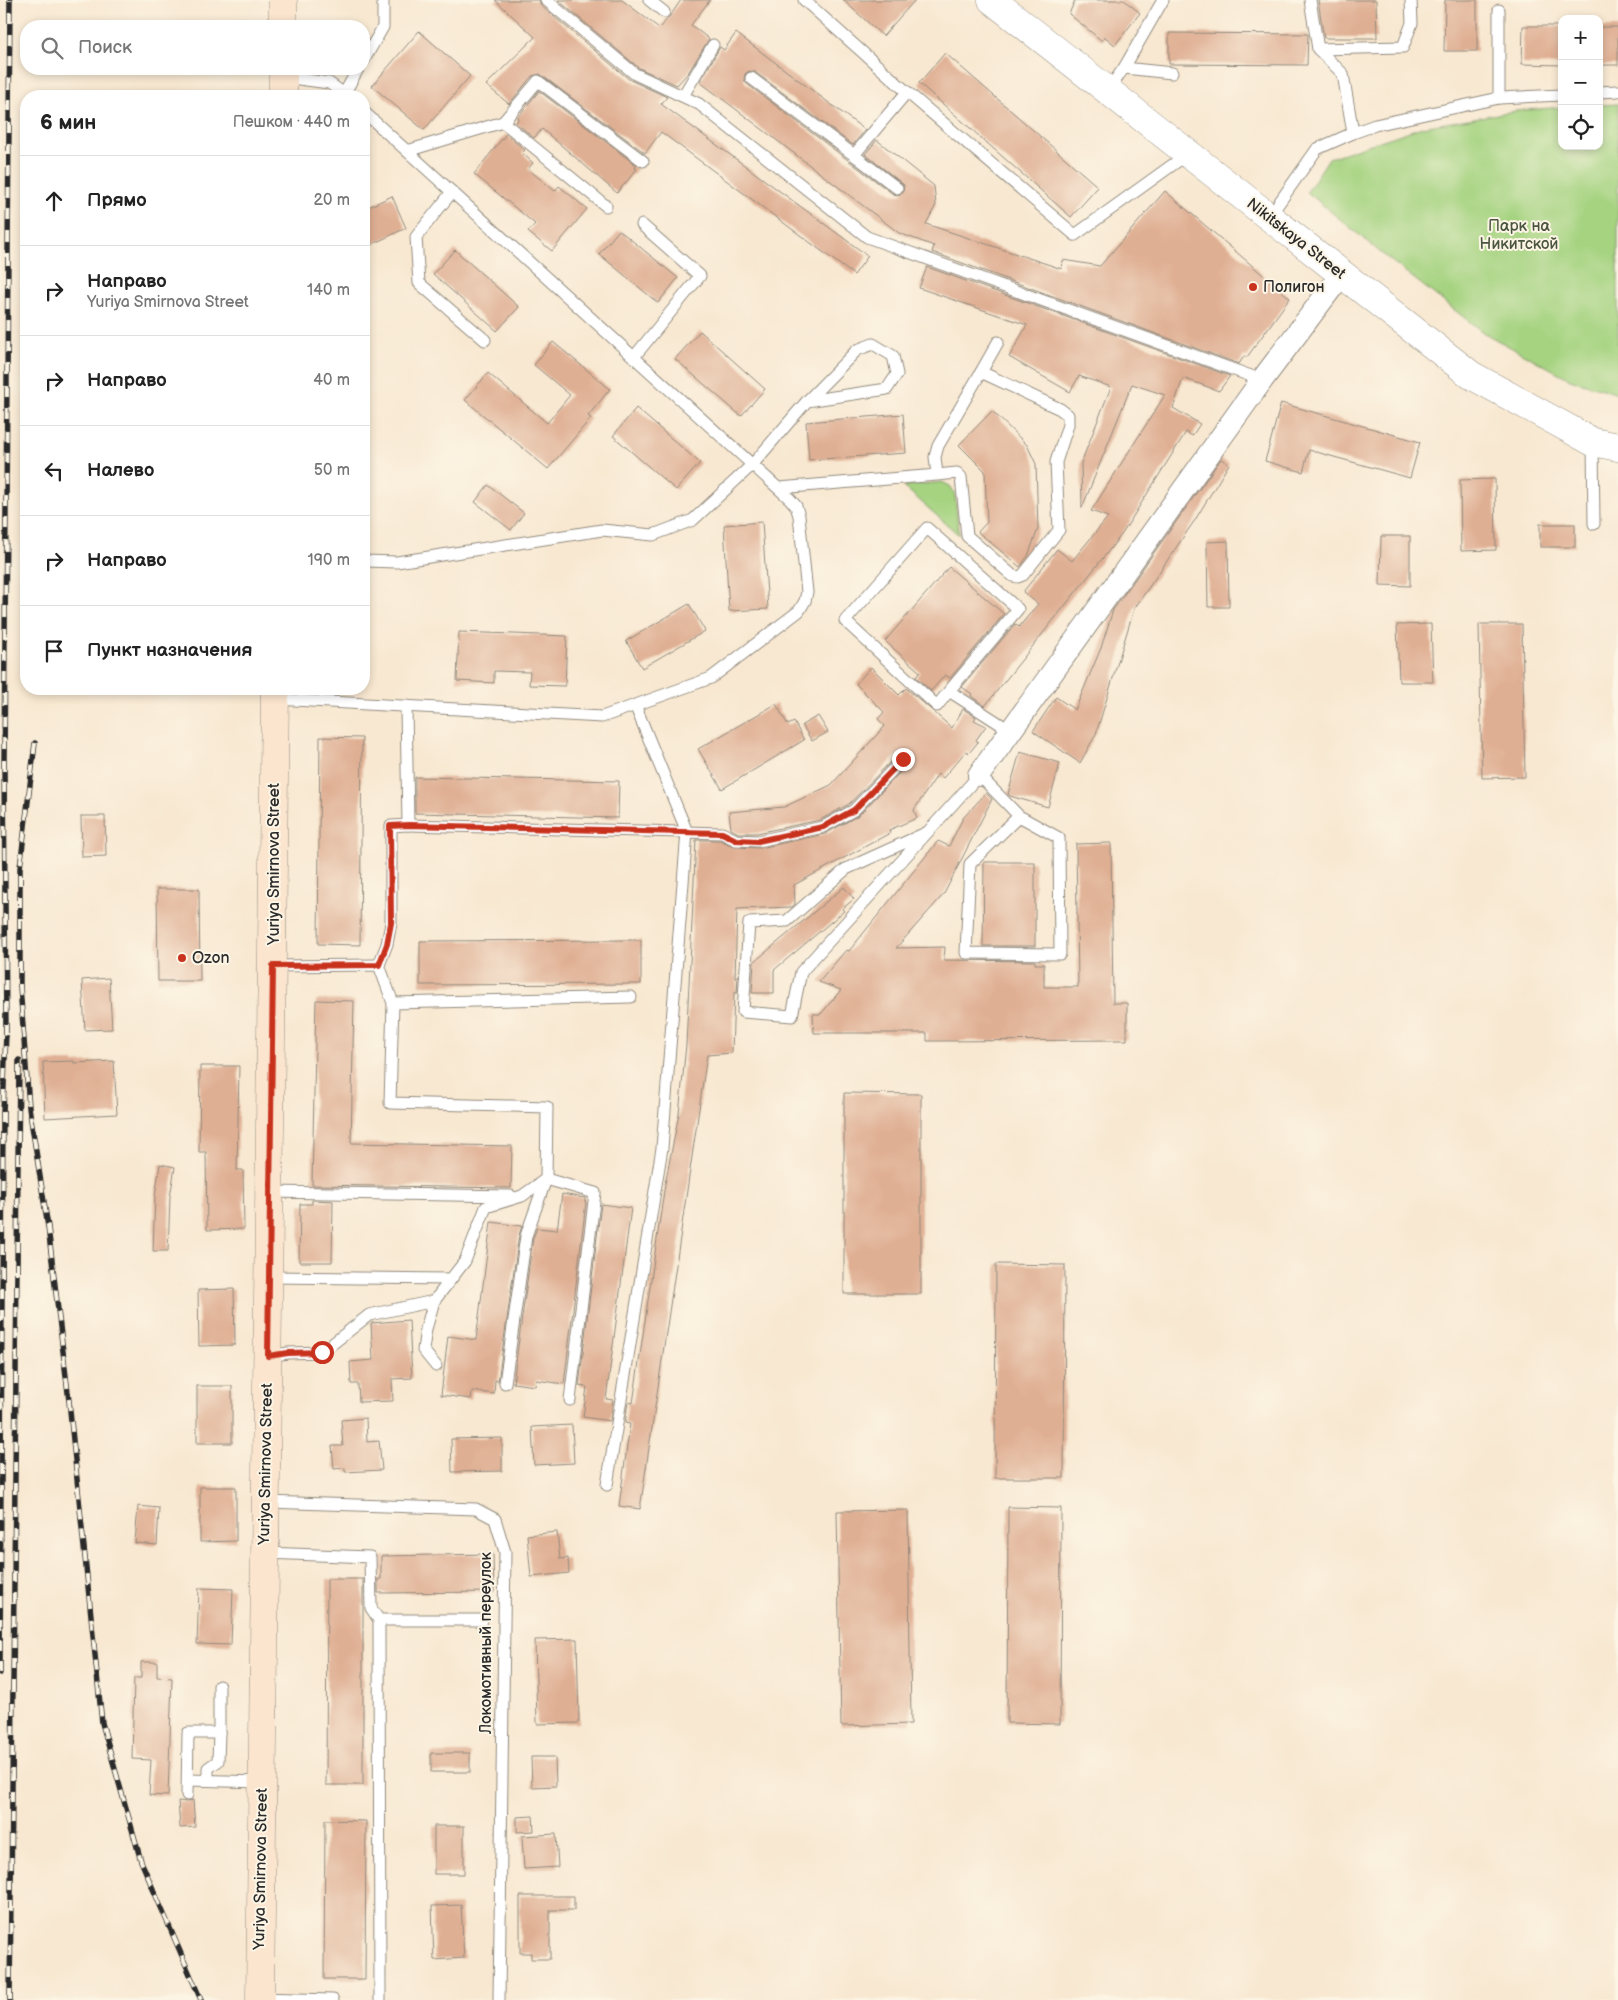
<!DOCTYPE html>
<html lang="ru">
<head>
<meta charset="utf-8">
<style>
	body { margin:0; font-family:"Balsamiq Sans",sans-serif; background:#f2f2f2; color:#222 }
	.controls { position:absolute; right:15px; top:15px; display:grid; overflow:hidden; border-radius:10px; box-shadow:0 2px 8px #0003 }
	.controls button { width:45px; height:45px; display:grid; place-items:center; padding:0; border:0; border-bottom:1px solid #e0e0e0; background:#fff; color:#222; font:25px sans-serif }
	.stop { position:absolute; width:15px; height:15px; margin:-11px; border:4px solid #c8321e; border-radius:50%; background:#fff }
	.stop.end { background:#c8321e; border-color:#fff; box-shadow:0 1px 5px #0008 }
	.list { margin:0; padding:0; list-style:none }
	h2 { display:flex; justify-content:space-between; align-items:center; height:65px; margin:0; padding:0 20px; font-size:21px }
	h2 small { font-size:16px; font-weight:400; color:#767676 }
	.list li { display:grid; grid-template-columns:32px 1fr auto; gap:15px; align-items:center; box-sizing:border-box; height:90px; padding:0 20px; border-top:1px solid #e0e0e0 }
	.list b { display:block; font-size:19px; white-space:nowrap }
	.list p { margin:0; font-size:16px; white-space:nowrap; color:#767676 }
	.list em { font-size:16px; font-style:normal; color:#767676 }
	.icon { flex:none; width:28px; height:28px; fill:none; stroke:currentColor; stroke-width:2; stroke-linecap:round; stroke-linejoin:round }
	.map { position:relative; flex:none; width:1618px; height:2000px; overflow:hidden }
	.search { position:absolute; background:#fff; box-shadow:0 2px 8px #0003; left:20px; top:20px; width:350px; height:55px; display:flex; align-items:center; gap:12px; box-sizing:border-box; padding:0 18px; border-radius:20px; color:#767676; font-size:19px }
	.panel { position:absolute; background:#fff; box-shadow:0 2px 8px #0003; left:20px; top:90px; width:350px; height:605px; border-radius:20px }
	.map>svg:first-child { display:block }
</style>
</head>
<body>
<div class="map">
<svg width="1618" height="2000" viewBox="0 0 1618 2000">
	<rect width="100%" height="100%" fill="#fcf5e5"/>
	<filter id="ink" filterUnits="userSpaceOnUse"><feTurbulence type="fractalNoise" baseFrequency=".02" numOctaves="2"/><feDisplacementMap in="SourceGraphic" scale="10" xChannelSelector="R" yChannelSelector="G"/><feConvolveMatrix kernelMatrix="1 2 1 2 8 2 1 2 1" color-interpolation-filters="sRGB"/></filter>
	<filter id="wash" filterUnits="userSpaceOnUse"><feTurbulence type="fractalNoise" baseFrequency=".0096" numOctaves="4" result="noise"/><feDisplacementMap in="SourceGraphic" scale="20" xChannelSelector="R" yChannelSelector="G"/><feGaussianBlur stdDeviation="1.12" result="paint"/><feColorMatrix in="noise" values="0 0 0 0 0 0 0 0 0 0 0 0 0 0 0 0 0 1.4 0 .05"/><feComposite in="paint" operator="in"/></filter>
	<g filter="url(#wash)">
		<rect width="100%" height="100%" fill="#f8e8d1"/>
		<!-- green -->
		<g fill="#a5d380" stroke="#687f56">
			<polygon points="1618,104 1618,394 1570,379 1484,333 1381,253 1307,192 1329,158 1422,127 1515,111 1562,107 1562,146 1599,146 1599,105"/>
			<polygon points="942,482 950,486 955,493 959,535 903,486"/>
		</g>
		<g id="blocks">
			<!-- building -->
			<g fill="#dfaf93">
				<polygon points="495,0 539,0 541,6 630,80 667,97 661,104 868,256 854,275 661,132 645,153 540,74 532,76 509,104 486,85 535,37"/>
				<polygon points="558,0 622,0 659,28 670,16 681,0 710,0 691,25 709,39 688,73 677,85 639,68"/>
				<polygon points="843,0 915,0 883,36"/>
				<polygon points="1075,0 1124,0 1140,13 1115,45 1105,37 1102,41 1069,14"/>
				<polygon points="1318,0 1376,0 1377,38 1324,38"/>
				<polygon points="1445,0 1477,0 1477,51 1444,51"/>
				<polygon points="1523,26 1562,26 1562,65 1522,64"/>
				<rect x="1599" y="27" width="19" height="38"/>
				<polygon points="419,31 470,76 424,130 372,86"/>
				<polygon points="736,33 865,130 853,145 755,72 749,71 745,74 744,80 747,84 893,194 897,195 903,193 904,185 865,154 877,140 934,186 936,205 926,224 1062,269 1063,260 1100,266 1165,191 1290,298 1247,357 1244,356 1239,364 932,252 934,246 899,233 700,82 720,47 724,50"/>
				<polygon points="1169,33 1308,34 1307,65 1169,64"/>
				<polygon points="945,53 1098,187 1071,217 919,83"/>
				<polygon points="539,91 636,165 635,168 637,169 617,193 542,129 534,138 516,123 518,119 517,118"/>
				<polygon points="506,134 525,150 522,153 533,163 528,169 555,191 559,186 587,209 552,251 528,232 535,224 474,174"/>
				<polygon points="392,196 406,228 364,248 364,209"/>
				<polygon points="619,230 678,278 658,303 599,254"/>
				<polygon points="455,250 519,307 497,331 433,274"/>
				<polygon points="927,267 1230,376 1219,391 1183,378 1173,408 1200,424 1192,436 1186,432 1122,534 985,706 971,696 972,694 962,687 1015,624 1019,627 1038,604 1023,592 1057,549 1072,561 1108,517 1091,511 1165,395 1132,384 1082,508 1081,463 1111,387 1079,376 1070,392 1009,357 1027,325 919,288"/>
				<polygon points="700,331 765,389 741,416 675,359"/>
				<polygon points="553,342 610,389 588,416 591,418 548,469 465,400 488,373 547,423 570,395 534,365"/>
				<polygon points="1281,403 1420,442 1410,478 1309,450 1303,472 1265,461"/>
				<polygon points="636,408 700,463 676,490 613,436"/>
				<polygon points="992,411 1027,445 1036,464 1038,529 1028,556 1020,567 978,532 987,522 985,471 959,445"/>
				<polygon points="903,414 906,453 809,460 806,422"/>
				<polygon points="1221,459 1229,464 1195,520 1134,609 1096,734 1080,763 1033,731 1056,697 1075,710 1101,648 1113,610"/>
				<polygon points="1495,479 1496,550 1461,551 1460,480"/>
				<polygon points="488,485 524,513 511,530 475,502"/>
				<polygon points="762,522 768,609 729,611 724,525"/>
				<rect x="1540" y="524" width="35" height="23"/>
				<polygon points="1381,536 1410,536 1410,586 1380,585"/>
				<polygon points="1228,541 1229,607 1208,607 1207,542"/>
				<polygon points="949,567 1004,614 950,678 945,675 931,691 916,677 920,672 885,641"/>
				<polygon points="689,604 705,631 642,668 626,641"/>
				<polygon points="1431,624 1433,682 1399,682 1397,625"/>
				<polygon points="1479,624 1522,624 1525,777 1482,778"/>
				<polygon points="459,632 567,636 565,686 529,685 530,672 494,671 494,683 457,681"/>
				<polygon points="871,667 899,695 906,688 952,728 963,709 976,717 974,720 986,726 976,740 978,742 969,753 966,751 943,778 938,774 914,810 917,818 889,830 890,833 794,885 795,904 792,907 737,909 735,978 738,975 737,993 734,993 732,1053 707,1055 640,1509 619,1506 630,1424 625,1423 628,1402 633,1403 665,1184 679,1114 686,1045 696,840 720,840 735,847 760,848 825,834 859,815 908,764 910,757 908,753 904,752 898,754 849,804 820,820 757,833 738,833 731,829 729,812 784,807 831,785 885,726 878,719 884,712 856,684"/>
				<polygon points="776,704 788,725 794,722 804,740 722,789 698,749"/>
				<polygon points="818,716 828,732 812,741 802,725"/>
				<polygon points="320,737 362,738 360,945 318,944"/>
				<polygon points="1020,752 1060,763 1048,807 1010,796 1008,794"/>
				<polygon points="415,777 619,781 618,818 415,813"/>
				<polygon points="986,793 992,799 944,894 896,948 945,947 944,960 1035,961 1035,964 1044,964 1044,987 1078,987 1076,844 1111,843 1113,1003 1127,1003 1127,1040 927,1041 927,1033 814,1033 813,1014 821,1014 841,990 819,982 846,950 849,951 938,841 949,846 963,818"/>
				<polygon points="81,816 105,816 106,856 82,857"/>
				<polygon points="984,862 1035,862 1035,946 983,946"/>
				<polygon points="844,887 854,899 842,909 844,911 774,970 774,993 752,993 754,962"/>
				<polygon points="157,889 199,889 200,981 158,981"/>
				<polygon points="641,940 641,984 420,985 420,941"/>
				<polygon points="109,978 112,1029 85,1030 82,980"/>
				<polygon points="316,1000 354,1001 351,1143 512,1146 511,1188 312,1185"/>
				<polygon points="74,1061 74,1063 114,1061 117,1114 45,1118 43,1062"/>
				<polygon points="200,1066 239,1066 237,1170 243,1170 244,1229 207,1230 206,1152 199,1152"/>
				<polygon points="844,1093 921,1094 921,1294 844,1294"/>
				<polygon points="160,1164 175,1167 170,1197 168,1251 153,1251 155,1196"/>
				<polygon points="562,1194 585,1198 585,1202 586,1202 564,1384 536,1380 535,1386 513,1383 533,1238 537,1228 557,1230"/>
				<polygon points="312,1200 333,1201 332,1262 299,1262 300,1204 312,1204"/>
				<polygon points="601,1204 631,1208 606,1399 613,1400 610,1421 583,1417 587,1387 579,1386"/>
				<polygon points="491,1222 522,1226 519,1235 498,1381 495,1380 494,1394 472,1391 471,1399 441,1395 448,1336 476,1340"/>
				<polygon points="996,1264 1065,1265 1064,1478 995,1478"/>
				<polygon points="234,1289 235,1345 199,1346 198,1290"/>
				<polygon points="409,1320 412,1378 392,1379 393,1401 359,1402 358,1384 351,1384 350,1362 373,1360 371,1323"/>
				<rect x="197" y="1386" width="35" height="57"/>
				<polygon points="366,1418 367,1442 379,1441 382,1470 345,1472 345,1468 334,1469 332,1446 343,1446 341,1420"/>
				<polygon points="572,1425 574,1463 534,1465 532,1427"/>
				<polygon points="502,1438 502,1471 452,1472 451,1439"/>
				<polygon points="200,1487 236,1487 236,1541 200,1542"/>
				<polygon points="138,1506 159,1508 157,1545 135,1543"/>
				<polygon points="1008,1507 1061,1508 1060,1724 1007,1723"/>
				<polygon points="908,1510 911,1724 841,1726 837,1511"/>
				<polygon points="557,1532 560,1559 568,1558 569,1573 531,1577 527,1535"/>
				<polygon points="493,1554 494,1592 378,1593 378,1579 381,1579 381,1556"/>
				<polygon points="327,1579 363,1579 363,1785 326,1785"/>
				<polygon points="199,1588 233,1589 231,1645 197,1644"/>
				<polygon points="577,1639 579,1723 537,1724 535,1640"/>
				<polygon points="141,1662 157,1662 157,1677 172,1678 168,1796 149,1795 151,1760 132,1759 134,1678 141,1678"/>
				<rect x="431" y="1753" width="39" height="19"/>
				<polygon points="531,1757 555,1757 556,1786 532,1787"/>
				<polygon points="193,1800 195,1827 180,1828 178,1801 187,1802"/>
				<polygon points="533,1816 534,1831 517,1832 517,1817"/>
				<polygon points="325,1820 366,1821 365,1979 324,1979"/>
				<rect x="434" y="1826" width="30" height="48"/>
				<polygon points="556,1834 558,1867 524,1869 522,1836"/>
				<polygon points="520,1896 574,1896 574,1910 550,1910 550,1959 531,1959 531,1953 520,1953"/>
				<polygon points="461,1905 464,1958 434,1960 432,1906"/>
			</g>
		</g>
	</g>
	<g filter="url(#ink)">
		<use href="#blocks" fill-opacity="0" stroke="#928a7e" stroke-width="1"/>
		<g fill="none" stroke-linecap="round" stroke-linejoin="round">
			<!-- service casing -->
			<g stroke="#928a7e" stroke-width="13">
				<g id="service">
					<polyline points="546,0 635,74 699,104 867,237 1262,380"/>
					<polyline points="649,0 664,12"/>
					<polyline points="804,0 907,92 1075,235 1189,153"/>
					<polyline points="1310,0 1318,49 1343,74 1353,133"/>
					<polyline points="1499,10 1499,98"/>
					<polyline points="1318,49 1403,47 1412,23 1411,0"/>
					<polyline points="364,60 383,27 383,0"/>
					<polyline points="1124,68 1172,73"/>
					<polyline points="284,77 329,83 347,96"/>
					<polyline points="751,78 854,155 907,92"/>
					<polyline points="1108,90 1124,68 1163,0"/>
					<polyline points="1599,92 1618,91"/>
					<polyline points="344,94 358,69"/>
					<polyline points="683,96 713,45"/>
					<polyline points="503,122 606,206"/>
					<polyline points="407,151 503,122 538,81 643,161"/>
					<polyline points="854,155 897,188"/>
					<polyline points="452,192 416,237 419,283 485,340"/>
					<polyline points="1269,217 1317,149 1353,133 1375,125 1499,98 1562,95"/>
					<polyline points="634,357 700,276 642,225"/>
					<polyline points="981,372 998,342"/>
					<polyline points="1593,442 1594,524"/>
					<polyline points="779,488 937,475 957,473 961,477 967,536 1013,576 1018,577 1023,575 1059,530 1056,462 1068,425 1068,415 1060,409 981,372 938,446 935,457 937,475"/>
					<polyline points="364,561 397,562 602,530 653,535 693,520 753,464 807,401 887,389 897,374 893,356 873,344 857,350 807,401"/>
					<polyline points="949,691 1018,609 927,528 845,621 937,706 949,691 1011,731"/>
					<polyline points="275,699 602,717 711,678 799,611 805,601 807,592 799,516 796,506 790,499 364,112"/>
					<polyline points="406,706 408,825 722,833 736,840 758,841 823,827 854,810 903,759"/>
					<polyline points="928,832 846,869 787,921 749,923 743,1012 792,1016 801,972 954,803 979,775 1019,816 1059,838 1060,954 966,953 970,864 1019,816"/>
					<polyline points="379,965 387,944 391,923 391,826 408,825"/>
					<polyline points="273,966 379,965 393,1003 390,1103 547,1107 546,1179 595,1193 570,1400"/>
					<polyline points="393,1003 631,997"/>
					<polyline points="270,1192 511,1196"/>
					<polyline points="269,1277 451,1279"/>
					<polyline points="434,1301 426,1329 423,1350 436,1366"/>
					<polyline points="268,1356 288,1353 322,1352 369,1315 434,1301 465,1261 486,1207 522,1196 546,1179"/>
					<polyline points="505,1383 526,1236 546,1179"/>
					<polyline points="607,1485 662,1148 687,832 635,705"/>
					<polyline points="266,1502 476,1509 495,1519 505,1552 499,2000"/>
					<polyline points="265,1553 370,1557 371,1608 379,1620"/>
					<polyline points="219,1686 219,1733"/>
					<polyline points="188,1780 262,1782"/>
					<polyline points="187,1795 188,1733 219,1733 218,1761 208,1768 208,1780"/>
					<polyline points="260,1998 333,2000"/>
					<polyline points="380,2000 379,1620 482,1620"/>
				</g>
			</g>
			<!-- minor casing -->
			<g stroke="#928a7e" stroke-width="24">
				<polyline id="minor" points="979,775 1262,380 1341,275"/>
			</g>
			<!-- tertiary casing -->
			<g stroke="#928a7e" stroke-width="29">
				<polyline id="tertiary" points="992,0 1471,375 1593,442 1618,447"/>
			</g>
			<!-- secondary casing -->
			<g stroke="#928a7e" stroke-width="29">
				<g id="secondary">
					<polyline points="283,0 283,26"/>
					<polyline points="283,96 283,69"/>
					<polyline points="260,2000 275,689"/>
				</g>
			</g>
			<!-- service -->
			<use href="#service" stroke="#fff" stroke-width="11"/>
			<!-- minor -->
			<use href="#minor" stroke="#fff" stroke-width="22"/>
			<!-- tertiary -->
			<use href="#tertiary" stroke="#fff" stroke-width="28"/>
			<!-- secondary -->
			<use href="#secondary" stroke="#fbe5cf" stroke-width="28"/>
			<!-- rail casing -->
			<g stroke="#2b2b2b" stroke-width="5.5">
				<g id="rail">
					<polyline points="35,743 20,868 20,986 29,1107 48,1227 69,1401 102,1723 141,1861 201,2000"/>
					<polyline points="0,1673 3,1113 6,1032 4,764 10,0"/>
					<polyline points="10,2000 19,1060"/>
				</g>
			</g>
			<!-- rail -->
			<use href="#rail" stroke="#fcf5e5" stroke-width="4" stroke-dasharray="11" stroke-linecap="butt"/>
		</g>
	</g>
	<g fill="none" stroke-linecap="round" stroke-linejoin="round" filter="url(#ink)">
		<!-- route -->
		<polyline stroke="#c8321e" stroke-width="6" points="322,1352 288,1353 268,1356 273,966 379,965 387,944 391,923 390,826 408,825 722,833 736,840 758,841 823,827 854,810 903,759"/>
	</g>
	<!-- markers -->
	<g fill="#c8321e" stroke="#fcf5e5" stroke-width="2">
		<circle cx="1253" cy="287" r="5"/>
		<circle cx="182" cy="958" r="5"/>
	</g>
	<g text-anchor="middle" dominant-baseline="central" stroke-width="4" stroke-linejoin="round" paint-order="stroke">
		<!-- park labels -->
		<g font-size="16" fill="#4a5540" stroke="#fcf5e5">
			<text x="1519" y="226">Парк на<tspan x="1519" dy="18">Никитской</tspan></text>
		</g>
		<!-- street labels -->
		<g font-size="16" fill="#2b2b2b" stroke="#fcf5e5">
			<text transform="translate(1296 239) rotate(38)">Nikitskaya Street</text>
			<text transform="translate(274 864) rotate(-90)">Yuriya Smirnova Street</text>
			<text transform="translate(266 1464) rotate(-89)">Yuriya Smirnova Street</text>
			<text transform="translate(486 1643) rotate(-90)">Локомотивный переулок</text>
			<text transform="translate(261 1869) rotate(-89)">Yuriya Smirnova Street</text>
		</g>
		<!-- poi labels -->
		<g font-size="16" fill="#2b2b2b" stroke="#fcf5e5" text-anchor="start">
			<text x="1263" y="287">Полигон</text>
			<text x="192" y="958">Ozon</text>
		</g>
	</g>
</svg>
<div class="controls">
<button>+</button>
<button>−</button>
<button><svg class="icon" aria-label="locate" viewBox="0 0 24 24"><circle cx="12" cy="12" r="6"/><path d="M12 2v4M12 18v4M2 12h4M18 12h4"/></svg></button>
</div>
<div class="stop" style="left:322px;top:1352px"></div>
<div class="stop end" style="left:903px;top:759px"></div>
<div class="search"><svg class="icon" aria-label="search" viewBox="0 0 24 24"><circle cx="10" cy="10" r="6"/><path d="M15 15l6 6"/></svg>Поиск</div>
<section class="panel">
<h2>6 мин<small>Пешком · 440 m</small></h2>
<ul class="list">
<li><svg class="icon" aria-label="ahead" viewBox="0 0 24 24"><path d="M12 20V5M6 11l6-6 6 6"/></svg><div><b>Прямо</b></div><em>20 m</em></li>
<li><svg class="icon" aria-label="right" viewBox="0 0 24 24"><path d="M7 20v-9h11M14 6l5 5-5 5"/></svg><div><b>Направо</b><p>Yuriya Smirnova Street</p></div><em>140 m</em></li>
<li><svg class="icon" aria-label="right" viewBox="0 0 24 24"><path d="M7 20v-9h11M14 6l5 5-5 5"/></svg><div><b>Направо</b></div><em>40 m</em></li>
<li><svg class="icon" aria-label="left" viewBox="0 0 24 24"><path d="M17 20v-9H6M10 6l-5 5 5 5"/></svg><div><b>Налево</b></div><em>50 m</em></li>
<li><svg class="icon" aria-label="right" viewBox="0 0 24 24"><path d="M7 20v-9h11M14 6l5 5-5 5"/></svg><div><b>Направо</b></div><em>190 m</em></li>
<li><svg class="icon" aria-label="arrive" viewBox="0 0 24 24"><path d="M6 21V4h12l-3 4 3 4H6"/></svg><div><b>Пункт назначения</b></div></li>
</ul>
</section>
</div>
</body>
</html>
